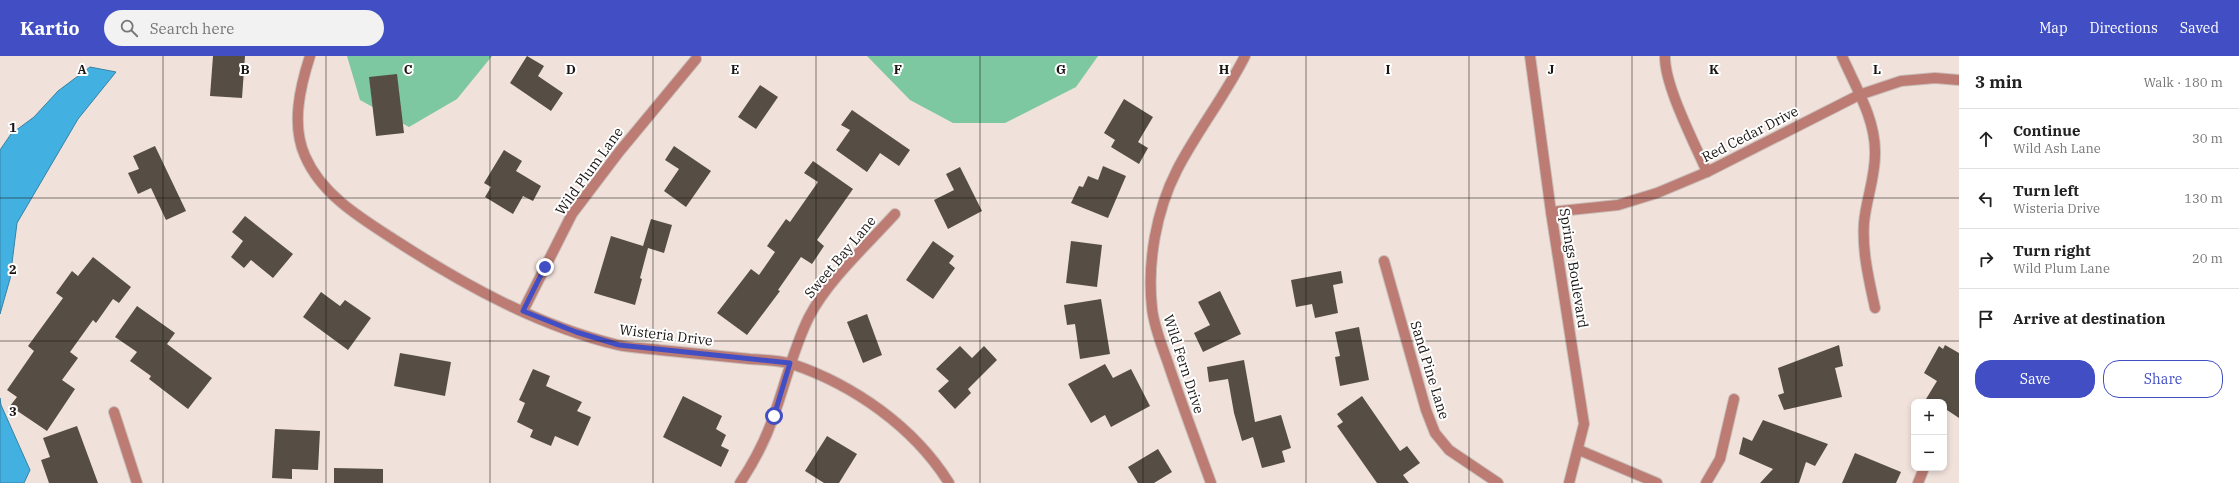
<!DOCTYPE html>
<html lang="en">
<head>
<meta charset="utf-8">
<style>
	body { margin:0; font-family:"IBM Plex Serif",serif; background:#f2f2f2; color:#222 }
	.controls { position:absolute; right:12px; bottom:12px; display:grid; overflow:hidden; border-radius:8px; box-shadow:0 2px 6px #0003 }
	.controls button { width:36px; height:36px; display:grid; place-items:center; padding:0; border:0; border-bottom:1px solid #e0e0e0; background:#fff; color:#222; font:20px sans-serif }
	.stop { position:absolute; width:12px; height:12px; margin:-9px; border:3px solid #424fc4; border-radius:50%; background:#fff }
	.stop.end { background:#424fc4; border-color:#fff; box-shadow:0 1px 4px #0008 }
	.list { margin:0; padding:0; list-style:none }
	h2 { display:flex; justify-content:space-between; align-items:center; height:52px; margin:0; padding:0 16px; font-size:17px }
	h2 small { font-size:13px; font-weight:400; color:#767676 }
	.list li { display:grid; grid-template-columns:26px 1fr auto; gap:12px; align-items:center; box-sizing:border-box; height:60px; padding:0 16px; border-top:1px solid #e0e0e0 }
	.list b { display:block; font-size:15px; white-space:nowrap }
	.list p { margin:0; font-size:13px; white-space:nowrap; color:#767676 }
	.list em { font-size:13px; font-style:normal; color:#767676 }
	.actions { display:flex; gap:8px; padding:12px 16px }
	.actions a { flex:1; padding:9px 0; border:1px solid #424fc4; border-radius:16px; text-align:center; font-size:14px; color:#424fc4 }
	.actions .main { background:#424fc4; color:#fff }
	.icon { flex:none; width:22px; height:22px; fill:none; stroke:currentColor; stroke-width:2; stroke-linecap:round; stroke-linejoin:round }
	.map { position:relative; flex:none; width:1959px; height:427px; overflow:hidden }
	header { display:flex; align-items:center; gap:24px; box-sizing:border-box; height:56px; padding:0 20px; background:#424fc4; color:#fff }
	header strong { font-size:19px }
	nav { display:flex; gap:22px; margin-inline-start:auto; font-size:14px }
	.search { width:280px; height:36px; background:#f2f2f2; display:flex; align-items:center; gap:10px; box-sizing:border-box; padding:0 14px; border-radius:22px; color:#767676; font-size:15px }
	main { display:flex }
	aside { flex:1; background:#fff }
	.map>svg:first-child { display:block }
</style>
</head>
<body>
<header>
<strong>Kartio</strong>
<div class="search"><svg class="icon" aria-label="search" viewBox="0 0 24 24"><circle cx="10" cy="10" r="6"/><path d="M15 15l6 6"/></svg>Search here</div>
<nav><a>Map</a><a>Directions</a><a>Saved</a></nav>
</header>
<main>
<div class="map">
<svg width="1959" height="427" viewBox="0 0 1959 427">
	<rect width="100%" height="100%" fill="#f0e2db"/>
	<!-- green -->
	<g fill="#7dc7a1">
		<polygon points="347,0 492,0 457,43 409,71 360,44"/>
		<polygon points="867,0 1098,0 1076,31 1005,67 953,67 910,44"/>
	</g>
	<!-- water -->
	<g fill="#43b0e2" stroke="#3782a4">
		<polygon points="90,11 116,16 78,63 17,167 10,223 0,258 0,94 11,78 34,61 58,35"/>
		<polygon points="0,342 1,349 30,414 24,427 0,427"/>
	</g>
	<!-- building -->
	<g fill="#564e45">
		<polygon points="213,0 245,0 242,42 210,40"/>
		<polygon points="527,0 544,10 538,20 563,37 551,55 510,27"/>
		<polygon points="397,18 404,77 376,80 369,21"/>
		<polygon points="760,29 778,41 756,73 738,61"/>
		<polygon points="1124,43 1153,61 1138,86 1148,92 1139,108 1111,91 1115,84 1104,77"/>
		<polygon points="852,54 910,94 899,110 880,97 867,116 836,94 850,74 841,69"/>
		<polygon points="155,90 186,155 166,164 151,132 138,138 128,117 139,113 133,100"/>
		<polygon points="674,90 711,115 686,151 664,135 679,113 665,104"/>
		<polygon points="504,94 522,105 516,115 541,130 533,145 523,140 513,158 485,141 491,131 484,127"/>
		<polygon points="813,105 853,133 817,184 824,190 812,208 801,201 778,234 780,235 747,279 717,257 751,213 759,219 775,196 767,190 786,163 790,166 818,126 804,117"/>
		<polygon points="1103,110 1126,120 1108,162 1071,147 1079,130 1083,131 1088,120 1098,124"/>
		<polygon points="960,111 982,155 948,173 934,144 954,134 946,118"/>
		<polygon points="245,160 293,198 273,222 251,204 244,212 231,201 243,185 232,176"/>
		<polygon points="651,163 672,169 664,197 648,192 640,222 642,223 635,249 594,237 611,180 643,190"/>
		<polygon points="933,185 954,200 949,207 955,212 933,243 906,224"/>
		<polygon points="1071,185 1102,189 1097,231 1066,227"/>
		<polygon points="93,201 131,231 119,247 113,243 96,267 93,264 70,296 78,302 62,324 75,333 47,375 10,350 17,341 7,334 34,295 28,290 63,242 56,237 72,215 78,220"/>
		<polygon points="1341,215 1343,227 1333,229 1338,257 1315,262 1312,248 1296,251 1291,224"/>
		<polygon points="1220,235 1241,278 1203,296 1194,277 1210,269 1198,246"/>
		<polygon points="321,236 340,250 345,244 371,262 348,294 303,261"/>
		<polygon points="1101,243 1110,298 1080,303 1075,268 1067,269 1064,249"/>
		<polygon points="137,250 175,277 167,288 212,322 188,353 149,323 151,320 130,305 137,296 115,281"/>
		<polygon points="867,258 882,299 863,307 847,266"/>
		<polygon points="1359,271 1369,324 1340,330 1335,301 1340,300 1335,276"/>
		<polygon points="1839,289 1843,310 1835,312 1842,341 1784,354 1778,339 1784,337 1778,312"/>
		<polygon points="1945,289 1959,297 1959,362 1944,352 1944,346 1932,346 1926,343 1937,325 1924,317 1939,290 1943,293"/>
		<polygon points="960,290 972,302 984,290 997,304 968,333 971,337 955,353 938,335 949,325 936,313"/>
		<polygon points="400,297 451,306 445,340 394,330"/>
		<polygon points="1244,304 1255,366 1281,359 1291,392 1282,395 1285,406 1262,412 1253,381 1242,385 1234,357 1228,323 1209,326 1207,311"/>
		<polygon points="1105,308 1113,322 1131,313 1150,350 1111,371 1105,359 1091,367 1068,328"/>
		<polygon points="533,313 550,320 546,330 582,346 577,355 591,361 578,390 555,380 551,390 530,381 533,374 517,366 525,347 519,344"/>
		<polygon points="683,340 722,360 716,373 726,379 721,390 729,394 721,411 663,381"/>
		<polygon points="1362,340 1400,395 1407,390 1420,407 1403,419 1409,427 1377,427 1337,370 1343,366 1337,358"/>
		<polygon points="1763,364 1828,388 1815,410 1806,406 1799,427 1760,427 1773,413 1739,398 1743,381 1752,385"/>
		<polygon points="77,370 98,427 49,427 41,404 50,401 43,382"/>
		<polygon points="275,373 320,375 318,414 292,413 292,423 272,422"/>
		<polygon points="827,380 857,398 839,427 824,427 805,415"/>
		<polygon points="1158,393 1172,416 1154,427 1138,427 1128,411"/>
		<polygon points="1855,397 1901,416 1896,427 1842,427"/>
		<polygon points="334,412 383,413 383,427 334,427"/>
	</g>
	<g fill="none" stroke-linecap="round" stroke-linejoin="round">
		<!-- street casing -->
		<g stroke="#c9bdb7" stroke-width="12">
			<g id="street">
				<path d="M310 0C300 31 291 69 305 100 322 140 364 164 398 186 466 230 539 270 618 289 631 292 646 292 660 294 690 297 720 300 750 303 763 304 779 304 792 308 854 329 914 371 949 427"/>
				<polyline points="1530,0 1551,156 1584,368 1569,427"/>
				<path d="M1665 0C1664 29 1695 88 1707 116"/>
				<path d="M1842 0C1855 30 1875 62 1875 95 1876 120 1866 143 1864 167 1862 196 1869 224 1875 252"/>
				<polyline points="1551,156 1618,149 1657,137 1707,116 1859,39 1901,25 1935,22 1959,24"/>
				<polyline points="1384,205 1426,354 1435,377 1449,394 1498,427"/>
				<polyline points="523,255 572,158 619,96 696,3"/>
				<polyline points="114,356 137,427"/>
				<polyline points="1579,394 1657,427"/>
				<path d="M740 427C754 406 766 383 774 359 786 326 793 293 809 261 828 224 867 189 895 158"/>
				<path d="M1211 427C1197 389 1183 351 1170 313 1164 294 1154 273 1152 252 1147 207 1156 155 1177 114 1197 75 1225 40 1245 0"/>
				<polyline points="1706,427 1720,403 1734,343"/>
				<polyline points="1918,427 1924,412"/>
			</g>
		</g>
		<!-- street -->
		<use href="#street" stroke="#bc7c74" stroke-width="10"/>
	</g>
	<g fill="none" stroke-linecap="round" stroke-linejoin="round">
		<!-- route -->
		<polyline stroke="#424fc4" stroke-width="5" points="545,211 523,255 576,276 619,289 790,307 774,360"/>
	</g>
	<!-- grid -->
	<path fill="none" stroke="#1a1513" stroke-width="1" stroke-opacity="0.55" d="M163 0V427M326 0V427M490 0V427M653 0V427M816 0V427M980 0V427M1143 0V427M1306 0V427M1469 0V427M1632 0V427M1796 0V427M0 142H1959M0 285H1959"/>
	<g text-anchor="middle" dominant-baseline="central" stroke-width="4" stroke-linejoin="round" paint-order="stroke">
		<!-- street labels -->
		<g font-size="14" fill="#1a1513" stroke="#fff">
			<text transform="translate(1750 78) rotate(-27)">Red Cedar Drive</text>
			<text transform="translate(589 115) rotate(-54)">Wild Plum Lane</text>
			<text transform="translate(840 201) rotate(-50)">Sweet Bay Lane</text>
			<text transform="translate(1574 212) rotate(81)">Springs Boulevard</text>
			<text transform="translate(666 279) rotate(7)">Wisteria Drive</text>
			<text transform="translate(1184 308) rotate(72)">Wild Fern Drive</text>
			<text transform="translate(1430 314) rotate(73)">Sand Pine Lane</text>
		</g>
	</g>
	<g font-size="13" text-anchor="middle" font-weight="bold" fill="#1a1513" stroke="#fff" stroke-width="4" stroke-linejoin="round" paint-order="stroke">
		<text x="82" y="18">A</text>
		<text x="245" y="18">B</text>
		<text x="408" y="18">C</text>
		<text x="571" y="18">D</text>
		<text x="735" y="18">E</text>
		<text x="898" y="18">F</text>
		<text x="1061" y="18">G</text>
		<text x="1224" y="18">H</text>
		<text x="1388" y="18">I</text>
		<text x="1551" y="18">J</text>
		<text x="1714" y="18">K</text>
		<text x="1877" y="18">L</text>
		<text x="13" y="76">1</text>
		<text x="13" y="218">2</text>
		<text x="13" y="360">3</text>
	</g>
</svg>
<div class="controls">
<button>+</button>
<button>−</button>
</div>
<div class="stop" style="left:774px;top:360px"></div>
<div class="stop end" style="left:545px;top:211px"></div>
</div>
<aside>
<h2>3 min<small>Walk · 180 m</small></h2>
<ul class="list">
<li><svg class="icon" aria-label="ahead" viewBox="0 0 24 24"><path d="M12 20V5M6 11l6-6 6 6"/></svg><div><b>Continue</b><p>Wild Ash Lane</p></div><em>30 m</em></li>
<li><svg class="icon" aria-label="left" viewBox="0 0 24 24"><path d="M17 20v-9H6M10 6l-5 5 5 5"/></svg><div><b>Turn left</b><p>Wisteria Drive</p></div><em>130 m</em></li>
<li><svg class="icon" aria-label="right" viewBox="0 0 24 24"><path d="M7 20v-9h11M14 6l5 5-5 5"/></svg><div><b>Turn right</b><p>Wild Plum Lane</p></div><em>20 m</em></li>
<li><svg class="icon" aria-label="arrive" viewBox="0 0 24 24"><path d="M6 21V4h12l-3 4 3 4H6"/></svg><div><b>Arrive at destination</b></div></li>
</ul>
<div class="actions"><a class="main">Save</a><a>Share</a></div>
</aside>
</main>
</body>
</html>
